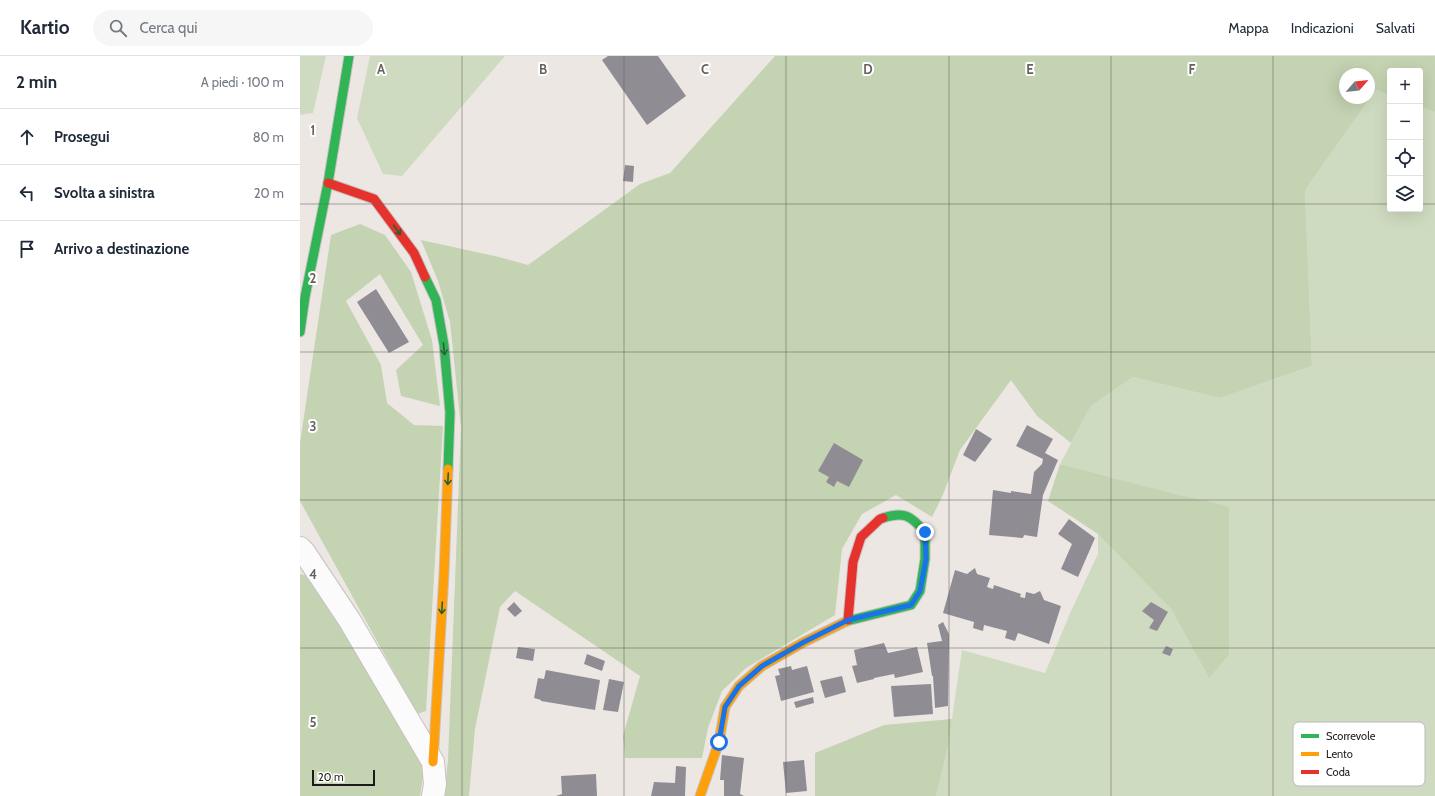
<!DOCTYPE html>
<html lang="it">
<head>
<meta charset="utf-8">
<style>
	body { margin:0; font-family:Cabin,sans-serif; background:#f6f6f7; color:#1f2937 }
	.controls { position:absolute; right:12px; top:12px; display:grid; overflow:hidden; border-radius:4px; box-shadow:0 4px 16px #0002 }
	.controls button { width:36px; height:36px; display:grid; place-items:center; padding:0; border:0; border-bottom:1px solid #e0e1e3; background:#fff; color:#1f2937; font:20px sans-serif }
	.compass { position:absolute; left:1039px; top:12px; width:36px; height:36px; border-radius:50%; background:#fff; box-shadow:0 4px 16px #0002; rotate:62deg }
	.scale { position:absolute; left:12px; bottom:10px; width:63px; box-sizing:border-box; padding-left:4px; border:2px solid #1d1a18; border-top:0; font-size:11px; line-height:14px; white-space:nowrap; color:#1d1a18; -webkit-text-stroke:3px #fff; paint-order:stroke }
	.stop { position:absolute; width:12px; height:12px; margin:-9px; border:3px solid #1a73e8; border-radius:50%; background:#fff }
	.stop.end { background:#1a73e8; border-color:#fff; box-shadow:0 1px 4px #0008 }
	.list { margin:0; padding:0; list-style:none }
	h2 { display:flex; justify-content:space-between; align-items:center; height:52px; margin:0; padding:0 16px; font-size:17px }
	h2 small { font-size:13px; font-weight:400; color:#747a83 }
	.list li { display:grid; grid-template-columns:26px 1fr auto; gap:12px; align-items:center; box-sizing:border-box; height:56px; padding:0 16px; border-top:1px solid #e0e1e3 }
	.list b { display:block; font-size:15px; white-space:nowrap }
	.list em { font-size:13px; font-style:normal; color:#747a83 }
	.icon { flex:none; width:22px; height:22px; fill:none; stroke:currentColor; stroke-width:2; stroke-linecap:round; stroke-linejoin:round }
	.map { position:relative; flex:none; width:1135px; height:740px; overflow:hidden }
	header { display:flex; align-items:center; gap:24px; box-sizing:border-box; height:56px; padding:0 20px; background:#fff; border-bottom:1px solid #e0e1e3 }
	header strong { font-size:19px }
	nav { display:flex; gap:22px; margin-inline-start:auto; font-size:14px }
	.search { width:280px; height:36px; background:#f6f6f7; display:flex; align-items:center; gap:10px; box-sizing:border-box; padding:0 14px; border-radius:22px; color:#747a83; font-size:15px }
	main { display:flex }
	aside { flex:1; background:#fff }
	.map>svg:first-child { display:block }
</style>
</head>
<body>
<header>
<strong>Kartio</strong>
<div class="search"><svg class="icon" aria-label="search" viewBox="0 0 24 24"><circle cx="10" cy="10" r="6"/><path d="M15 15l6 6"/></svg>Cerca qui</div>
<nav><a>Mappa</a><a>Indicazioni</a><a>Salvati</a></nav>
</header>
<main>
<aside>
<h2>2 min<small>A piedi · 100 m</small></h2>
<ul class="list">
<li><svg class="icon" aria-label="ahead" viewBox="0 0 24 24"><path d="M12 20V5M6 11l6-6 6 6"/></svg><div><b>Prosegui</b></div><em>80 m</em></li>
<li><svg class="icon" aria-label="left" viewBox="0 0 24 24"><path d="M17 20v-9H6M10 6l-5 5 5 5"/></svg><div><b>Svolta a sinistra</b></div><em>20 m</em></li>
<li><svg class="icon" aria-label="arrive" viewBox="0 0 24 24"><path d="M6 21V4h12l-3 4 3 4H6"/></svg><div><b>Arrivo a destinazione</b></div></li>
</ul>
</aside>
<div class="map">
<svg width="1135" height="740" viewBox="0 0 1135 740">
	<rect width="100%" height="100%" fill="#ede7e4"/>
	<!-- green -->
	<g fill="#cfdbc0">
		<polygon points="0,0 26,0 13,57 0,59"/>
		<polygon points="70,0 205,0 102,120 83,118 57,62"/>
		<polygon points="1076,34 1090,39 1090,153 1120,153 1120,50 1135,56 1135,740 636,740 648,690 662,594 745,617 771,555 798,498 798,478 871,553 909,622 904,444 880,439 760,408 791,350 833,321 920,342 1012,310 1005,134"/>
	</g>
	<!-- forest -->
	<g fill="#c4d3b2" fill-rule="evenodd">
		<path d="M475 0H1135V56L1120 50V15H1090V39L1076 34 1005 134 1012 310 920 342 833 321 791 350 771 387 737 360 711 324 660 394 642 441 632 461 596 439 562 458 542 493 535 559 446 612 422 635 408 672 402 702H325L323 680 340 620 215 535 200 551 175 673 169 740H144L148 704 161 372 150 266 138 225 121 184 199 201 228 209 340 128 370 117ZM1045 18H1069V42H1045Z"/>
		<polygon points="60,168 85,179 111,216 132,284 140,350 101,340 96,314 123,289 80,218 46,245 81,309 87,347 114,369 143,370 126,655 117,658 0,445 0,387 31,179"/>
		<polygon points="760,408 880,439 904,444 929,451 929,598 909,622 871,553 798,478 748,445"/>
		<polygon points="0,518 11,521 125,708 120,740 0,740"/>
		<polygon points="652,663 648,690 636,740 515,740 515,697 584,669"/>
	</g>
	<!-- building -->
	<g fill="#8f8c94">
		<polygon points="308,0 358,0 386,40 347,69 302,4"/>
		<polygon points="325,109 334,110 333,126 323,125"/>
		<polygon points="76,233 109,286 89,297 57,246"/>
		<polygon points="727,369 753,383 745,397 758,404 743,439 737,481 724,479 723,482 689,479 693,434 711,437 711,435 731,438 734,416 742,408 743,403 716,390"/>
		<polygon points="676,373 692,383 675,406 663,399"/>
		<polygon points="534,387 563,404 549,431 537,425 534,431 526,426 529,421 518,415"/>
		<polygon points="769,463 795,482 778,521 761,513 772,488 758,478"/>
		<polygon points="675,512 677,518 690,522 687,531 693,533 694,529 721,538 720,541 725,542 726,536 734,538 740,535 744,544 761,550 749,588 718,577 715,585 705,582 707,575 684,569 683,575 673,572 674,566 643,557 655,514 667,518"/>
		<polygon points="214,546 222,555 215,561 207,553"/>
		<polygon points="851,546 868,556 857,575 849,572 854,564 842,555"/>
		<polygon points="643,566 649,578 649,585 648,650 635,652 633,620 632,620 627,587 642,585 638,569"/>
		<polygon points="584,587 588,597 617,591 623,616 595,622 594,618 574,622 574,623 557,627 552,610 557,609 554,594"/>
		<polygon points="866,590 873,593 870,600 862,597"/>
		<polygon points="218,591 235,593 233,605 216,602"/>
		<polygon points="287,598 305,605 302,615 284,608"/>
		<polygon points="491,610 492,614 507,610 514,636 481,645 475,620 480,619 478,613"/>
		<polygon points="246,614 300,624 295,654 241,645 241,644 234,642 238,622 244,623"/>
		<polygon points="542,620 546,636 525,642 520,625"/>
		<polygon points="309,623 324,626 318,656 303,654"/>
		<polygon points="631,628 633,658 594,661 591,630"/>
		<polygon points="513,641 514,647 496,652 494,646"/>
		<polygon points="422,699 444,702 440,738 444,740 424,740 424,724 420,724"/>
		<polygon points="504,704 507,735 486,737 483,706"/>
		<polygon points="376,710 386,711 385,740 351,740 354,726 375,727"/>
		<polygon points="296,718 297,740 256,740 262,738 261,720"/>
	</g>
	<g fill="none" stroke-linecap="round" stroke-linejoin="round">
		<!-- street casing -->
		<g stroke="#c7c2c0" stroke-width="24">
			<polyline id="street" points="0,492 4,496 50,565 133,706 135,728 133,740"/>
		</g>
		<!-- fast casing -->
		<g stroke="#c7c2c0" stroke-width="11">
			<g id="fast">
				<polyline points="125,221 136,244 144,289 150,357 148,413"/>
				<polyline points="0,276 5,241 28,127 49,0"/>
				<path d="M547 565 611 549 620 535 625 503V476C611 460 605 455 583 462"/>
			</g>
		</g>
		<!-- slow casing -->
		<g stroke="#c7c2c0" stroke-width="11">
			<g id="slow">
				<polyline points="133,706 144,518 148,413"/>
				<polyline points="400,740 419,686 425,651 439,630 462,610 504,586 547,565"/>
			</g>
		</g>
		<!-- jam casing -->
		<g stroke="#c7c2c0" stroke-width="11">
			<g id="jam">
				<polyline points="28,127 74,143 114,197 125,221"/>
				<polyline points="548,564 553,506 561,481 580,463 583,462"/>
			</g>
		</g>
		<!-- street -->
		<use href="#street" stroke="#fcfbfb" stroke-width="22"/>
		<!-- fast -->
		<use href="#fast" stroke="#30b455" stroke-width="9"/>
		<!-- slow -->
		<use href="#slow" stroke="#ff9f0a" stroke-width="9"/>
		<!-- jam -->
		<use href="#jam" stroke="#e5322d" stroke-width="9"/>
	</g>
	<!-- one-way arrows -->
	<defs><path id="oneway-shaft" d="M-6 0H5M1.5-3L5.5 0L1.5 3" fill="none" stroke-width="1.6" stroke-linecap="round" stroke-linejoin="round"/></defs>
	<g stroke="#265f33">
		<use href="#oneway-shaft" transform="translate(97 174) rotate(54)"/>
		<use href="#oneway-shaft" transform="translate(144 293) rotate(84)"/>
		<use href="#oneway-shaft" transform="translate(148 423) rotate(93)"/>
		<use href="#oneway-shaft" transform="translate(142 552) rotate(93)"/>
	</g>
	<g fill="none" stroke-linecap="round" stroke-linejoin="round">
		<!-- route -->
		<polyline stroke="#1a73e8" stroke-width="5" points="419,686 425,651 439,630 462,610 504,586 548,564 611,549 620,535 626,503 625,476"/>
	</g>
	<!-- grid -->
	<path fill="none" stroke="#66625f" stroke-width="1" stroke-opacity="0.55" d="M162 0V740M324 0V740M486 0V740M649 0V740M811 0V740M973 0V740M0 148H1090M1120 148H1135M0 296H1135M0 444H1135M0 592H1135"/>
	<!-- legend -->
	<rect x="993" y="666" width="132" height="64" rx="6" fill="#fff" stroke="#bbbaba" stroke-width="1"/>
	<rect x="1001" y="678" width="18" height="4" fill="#30b455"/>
	<rect x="1001" y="696" width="18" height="4" fill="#ff9f0a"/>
	<rect x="1001" y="714" width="18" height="4" fill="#e5322d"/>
	<g font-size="11" fill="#1d1a18">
		<text x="1026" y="684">Scorrevole</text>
		<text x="1026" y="702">Lento</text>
		<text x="1026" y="720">Coda</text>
	</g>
	<g font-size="13" text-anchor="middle" font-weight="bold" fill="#66625f" stroke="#fff" stroke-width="4" stroke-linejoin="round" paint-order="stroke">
		<text x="81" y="18">A</text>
		<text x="243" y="18">B</text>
		<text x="405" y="18">C</text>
		<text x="568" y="18">D</text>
		<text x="730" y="18">E</text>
		<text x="892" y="18">F</text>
		<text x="13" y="79">1</text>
		<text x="13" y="227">2</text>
		<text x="13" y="375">3</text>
		<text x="13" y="523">4</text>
		<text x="13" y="671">5</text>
	</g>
</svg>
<div class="controls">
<button>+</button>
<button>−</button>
<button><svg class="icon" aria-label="locate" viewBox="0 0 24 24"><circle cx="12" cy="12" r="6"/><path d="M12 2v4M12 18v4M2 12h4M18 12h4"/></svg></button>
<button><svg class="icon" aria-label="layers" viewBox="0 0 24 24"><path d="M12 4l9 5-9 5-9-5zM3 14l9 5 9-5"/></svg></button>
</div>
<svg class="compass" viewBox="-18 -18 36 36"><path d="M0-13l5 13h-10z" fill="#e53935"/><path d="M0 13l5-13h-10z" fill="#747a83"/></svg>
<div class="scale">20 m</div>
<div class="stop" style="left:419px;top:686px"></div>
<div class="stop end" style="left:625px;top:476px"></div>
</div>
</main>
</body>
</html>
